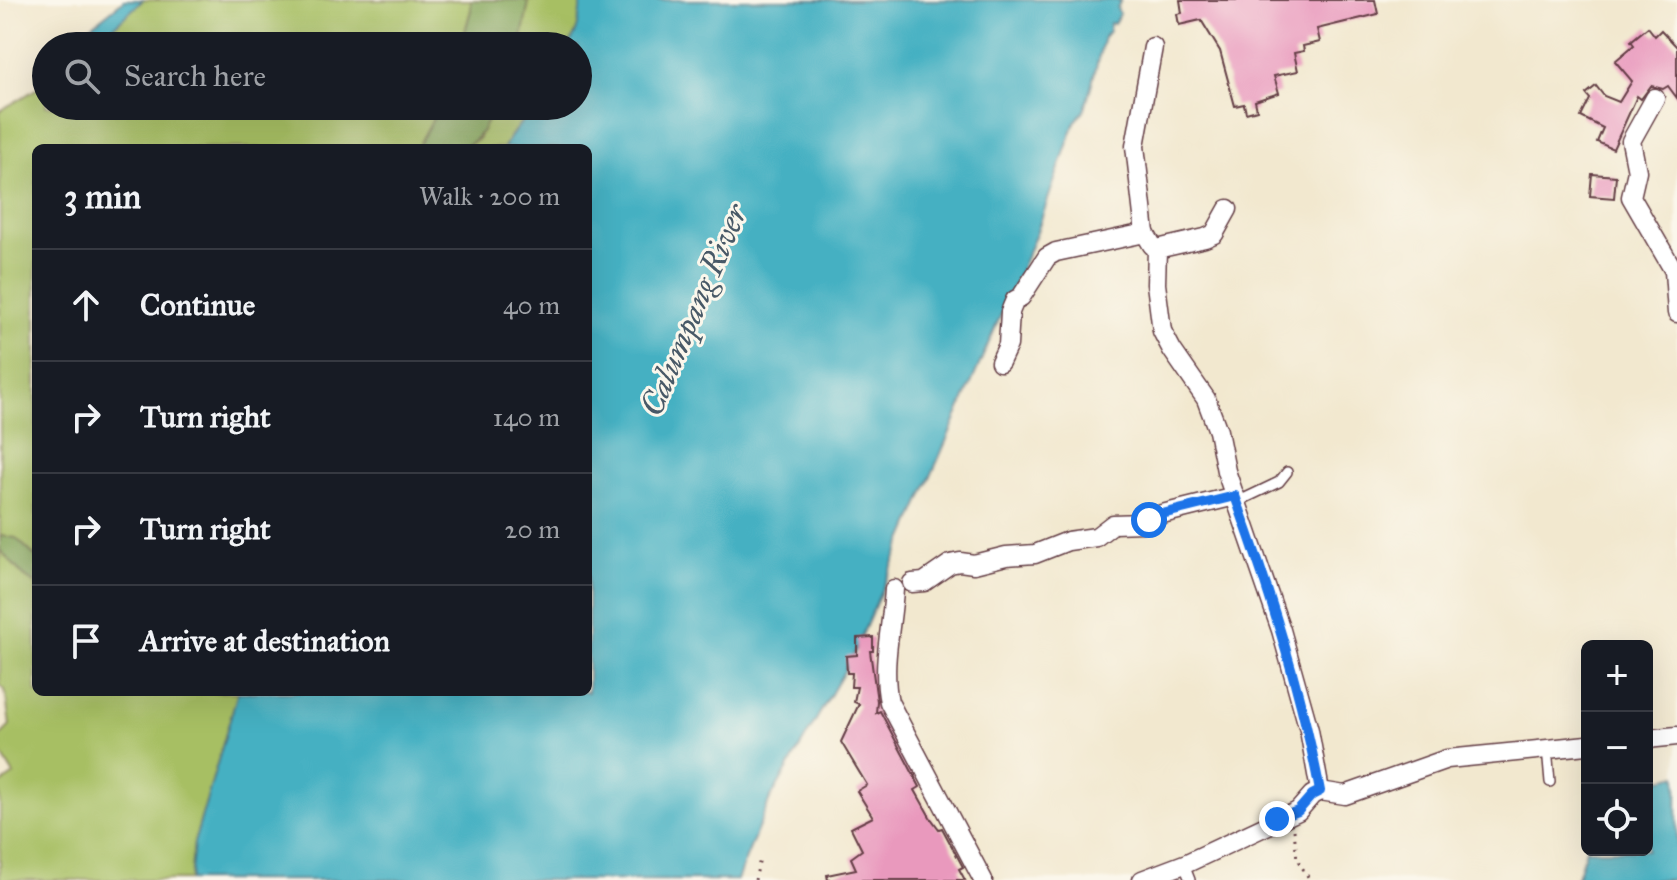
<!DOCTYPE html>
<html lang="en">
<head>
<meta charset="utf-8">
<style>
	body { margin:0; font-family:"IM FELL Great Primer",serif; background:#20242c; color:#f1f3f6 }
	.controls { position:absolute; right:24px; bottom:24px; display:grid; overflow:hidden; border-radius:12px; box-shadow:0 8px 32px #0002 }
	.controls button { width:72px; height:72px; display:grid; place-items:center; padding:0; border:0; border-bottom:2px solid #363941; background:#171b24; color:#f1f3f6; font:40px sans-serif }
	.stop { position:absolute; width:24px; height:24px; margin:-18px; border:6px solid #1a73e8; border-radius:50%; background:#fff }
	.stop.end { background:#1a73e8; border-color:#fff; box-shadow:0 2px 8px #0008 }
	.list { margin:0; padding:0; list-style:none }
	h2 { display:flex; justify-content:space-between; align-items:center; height:104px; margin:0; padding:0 32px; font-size:34px }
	h2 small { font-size:26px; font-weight:400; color:#9ea1a6 }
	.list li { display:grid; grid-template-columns:52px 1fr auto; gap:24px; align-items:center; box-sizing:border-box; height:112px; padding:0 32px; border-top:2px solid #363941 }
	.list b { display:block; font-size:30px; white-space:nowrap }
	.list em { font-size:26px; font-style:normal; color:#9ea1a6 }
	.icon { flex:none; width:44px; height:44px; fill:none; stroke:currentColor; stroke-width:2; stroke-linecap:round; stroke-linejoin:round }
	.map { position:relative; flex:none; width:1677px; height:880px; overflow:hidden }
	.search { position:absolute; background:#171b24; box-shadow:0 8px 32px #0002; left:32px; top:32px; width:560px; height:88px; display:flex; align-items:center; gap:20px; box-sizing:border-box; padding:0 28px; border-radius:44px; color:#9ea1a6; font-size:30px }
	.panel { position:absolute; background:#171b24; box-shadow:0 8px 32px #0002; left:32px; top:144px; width:560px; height:552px; border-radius:12px }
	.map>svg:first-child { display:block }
</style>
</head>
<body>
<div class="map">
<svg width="1677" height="880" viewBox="0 0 1677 880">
	<rect width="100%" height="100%" fill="#fbf7ec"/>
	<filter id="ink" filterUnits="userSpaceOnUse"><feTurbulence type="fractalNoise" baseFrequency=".0125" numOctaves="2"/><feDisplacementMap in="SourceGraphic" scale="16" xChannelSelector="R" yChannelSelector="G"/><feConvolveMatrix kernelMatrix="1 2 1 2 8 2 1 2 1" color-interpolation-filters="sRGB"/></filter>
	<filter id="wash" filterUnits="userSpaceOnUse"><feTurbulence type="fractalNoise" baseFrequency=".006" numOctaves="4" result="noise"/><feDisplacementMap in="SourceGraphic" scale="32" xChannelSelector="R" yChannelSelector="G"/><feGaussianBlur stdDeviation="1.8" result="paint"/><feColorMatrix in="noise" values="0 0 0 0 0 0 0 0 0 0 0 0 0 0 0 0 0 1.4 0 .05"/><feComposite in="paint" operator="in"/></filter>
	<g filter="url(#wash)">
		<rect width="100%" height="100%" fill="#f2e8cf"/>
		<!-- green -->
		<g fill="#a7bf64" stroke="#786f48" stroke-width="2">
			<polygon points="143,0 471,0 471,10 461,46 92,46"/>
			<path d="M527 0H581L582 19C576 28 575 40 567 46H520L528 8Z"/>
			<polygon points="46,83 46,106 440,106 417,148 36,148 36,557 16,539 0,536 0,111"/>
			<path d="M493 106H534C526 117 507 138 504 148H464L478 139Z"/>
			<polygon points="0,550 24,576 36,584 36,692 238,692 194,843 190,880 0,880 0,785 14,775 0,752 0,736 10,726 5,690 0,685"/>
		</g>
		<!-- forest -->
		<g fill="#85a65a" stroke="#686242" stroke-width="2">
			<polygon points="471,0 527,0 528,7 520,46 461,46 471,10"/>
			<path d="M440 106H493C475 155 464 148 417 148Z"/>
			<polygon points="0,536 16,538 36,557 36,584 24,576 0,550"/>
		</g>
		<!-- water -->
		<g fill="#44b0c2" stroke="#476876" stroke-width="2">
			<polygon points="124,0 143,0 92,46 73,46 85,31"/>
			<path d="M581 0H1121L1117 8 1119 14 1114 24 1110 23 1109 31 1104 37 1085 109 1075 122 1036 234 853 656 770 799 737 880H190L194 843 238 692H588V148H504C507 139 526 117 534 106H578V46H567C580 33 579 16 581 0Z"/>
			<polygon points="1677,775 1677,880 1576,880 1587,846 1587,850 1647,850 1647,783"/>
		</g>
		<g id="blocks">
			<!-- building -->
			<g fill="#e999bd">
				<polygon points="1180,0 1375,0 1378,14 1317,29 1320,42 1303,46 1304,51 1294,53 1298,71 1274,76 1279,93 1255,101 1257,110 1246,113 1244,104 1235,106 1220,51 1201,20 1179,25 1177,14 1182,13"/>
				<polygon points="1648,27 1655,36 1661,30 1677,47 1677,98 1668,86 1663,89 1651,86 1641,99 1637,96 1613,149 1597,142 1603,128 1581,117 1590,99 1586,94 1596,86 1604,96 1619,102 1632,81 1615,61 1634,45 1631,41"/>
				<polygon points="1592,174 1616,176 1614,198 1590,196"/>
				<polygon points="873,637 873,651 870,651 877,701 876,713 880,711 920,787 915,790 930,817 939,829 942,828 963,867 959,869 965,880 828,880 827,875 856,869 851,858 862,850 851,828 873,817 857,791 867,785 841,742 859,704 854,702 857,687 851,687 852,673 847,673 846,656 857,655 857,638"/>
			</g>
		</g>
	</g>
	<g filter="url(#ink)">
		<use href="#blocks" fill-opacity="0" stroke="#633d44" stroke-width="2"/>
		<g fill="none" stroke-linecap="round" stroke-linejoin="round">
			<!-- lane casing -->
			<g stroke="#633d44" stroke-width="12">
				<g id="lane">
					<polyline points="1237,502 1279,482 1287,472"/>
					<polyline points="1547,748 1550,782"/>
					<polyline points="1187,863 1186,870 1190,880"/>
				</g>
			</g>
			<!-- street casing -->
			<g stroke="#633d44" stroke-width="21">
				<g id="street">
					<polyline points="1655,98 1631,141 1637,171 1631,197 1674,271 1677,313"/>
					<polyline points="1145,233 1135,146 1153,47"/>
					<polyline points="1157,249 1156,284 1162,331 1172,350 1206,399 1218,431 1226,471 1281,630 1309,730 1320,791"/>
					<polyline points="1000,362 1008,345 1010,312 1015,300 1021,297 1047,257 1056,252 1145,233 1152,245 1157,249 1205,238 1214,234 1228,209"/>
					<polyline points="912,583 924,582 950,564 960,562 974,564 1006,556 1035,554 1068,541 1096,537 1113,524 1142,523 1162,514 1235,496"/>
					<path d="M894 589C892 627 881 664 889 702L983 880"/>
					<polyline points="1647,739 1677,736"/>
					<polyline points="1142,880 1187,863 1298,811 1312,795 1320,791 1345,795 1447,759 1587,745"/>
				</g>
			</g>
			<!-- path -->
			<g stroke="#633d44" stroke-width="3" stroke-dasharray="2 6" stroke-linecap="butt">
				<polyline points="1294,830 1297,859 1310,880"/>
				<polyline points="755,880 760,859"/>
			</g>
			<!-- lane -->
			<use href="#lane" stroke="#fff" stroke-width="9"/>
			<!-- street -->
			<use href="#street" stroke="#fff" stroke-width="18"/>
		</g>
	</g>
	<g fill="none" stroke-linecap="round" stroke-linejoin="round" filter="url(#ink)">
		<!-- route -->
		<path stroke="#1a73e8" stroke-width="10" d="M1149 520 1162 514 1235 496C1270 592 1301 690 1320 791L1312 795 1298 811 1277 819"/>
	</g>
	<g text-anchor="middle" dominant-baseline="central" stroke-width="6" stroke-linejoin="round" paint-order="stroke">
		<!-- water labels -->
		<g font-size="32" font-style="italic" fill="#485967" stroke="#fbf7ec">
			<text transform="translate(694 310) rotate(-67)">Calumpang River</text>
		</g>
	</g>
</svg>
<div class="controls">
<button>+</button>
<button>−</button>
<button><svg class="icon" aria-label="locate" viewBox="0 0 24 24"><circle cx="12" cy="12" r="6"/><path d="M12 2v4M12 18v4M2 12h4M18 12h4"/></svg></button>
</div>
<div class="stop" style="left:1149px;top:520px"></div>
<div class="stop end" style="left:1277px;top:819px"></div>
<div class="search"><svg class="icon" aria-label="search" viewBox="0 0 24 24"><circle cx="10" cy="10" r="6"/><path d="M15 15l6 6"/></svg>Search here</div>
<section class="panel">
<h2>3 min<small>Walk · 200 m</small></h2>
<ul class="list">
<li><svg class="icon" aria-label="ahead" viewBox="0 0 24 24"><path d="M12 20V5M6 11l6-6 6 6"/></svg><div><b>Continue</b></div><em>40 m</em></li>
<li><svg class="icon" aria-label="right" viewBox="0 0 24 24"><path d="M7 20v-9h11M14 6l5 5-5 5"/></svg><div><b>Turn right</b></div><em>140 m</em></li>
<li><svg class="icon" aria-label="right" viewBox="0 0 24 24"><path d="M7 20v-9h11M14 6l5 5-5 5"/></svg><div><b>Turn right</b></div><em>20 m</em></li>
<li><svg class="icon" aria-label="arrive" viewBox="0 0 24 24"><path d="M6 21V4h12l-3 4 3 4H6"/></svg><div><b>Arrive at destination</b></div></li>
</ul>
</section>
</div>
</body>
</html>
